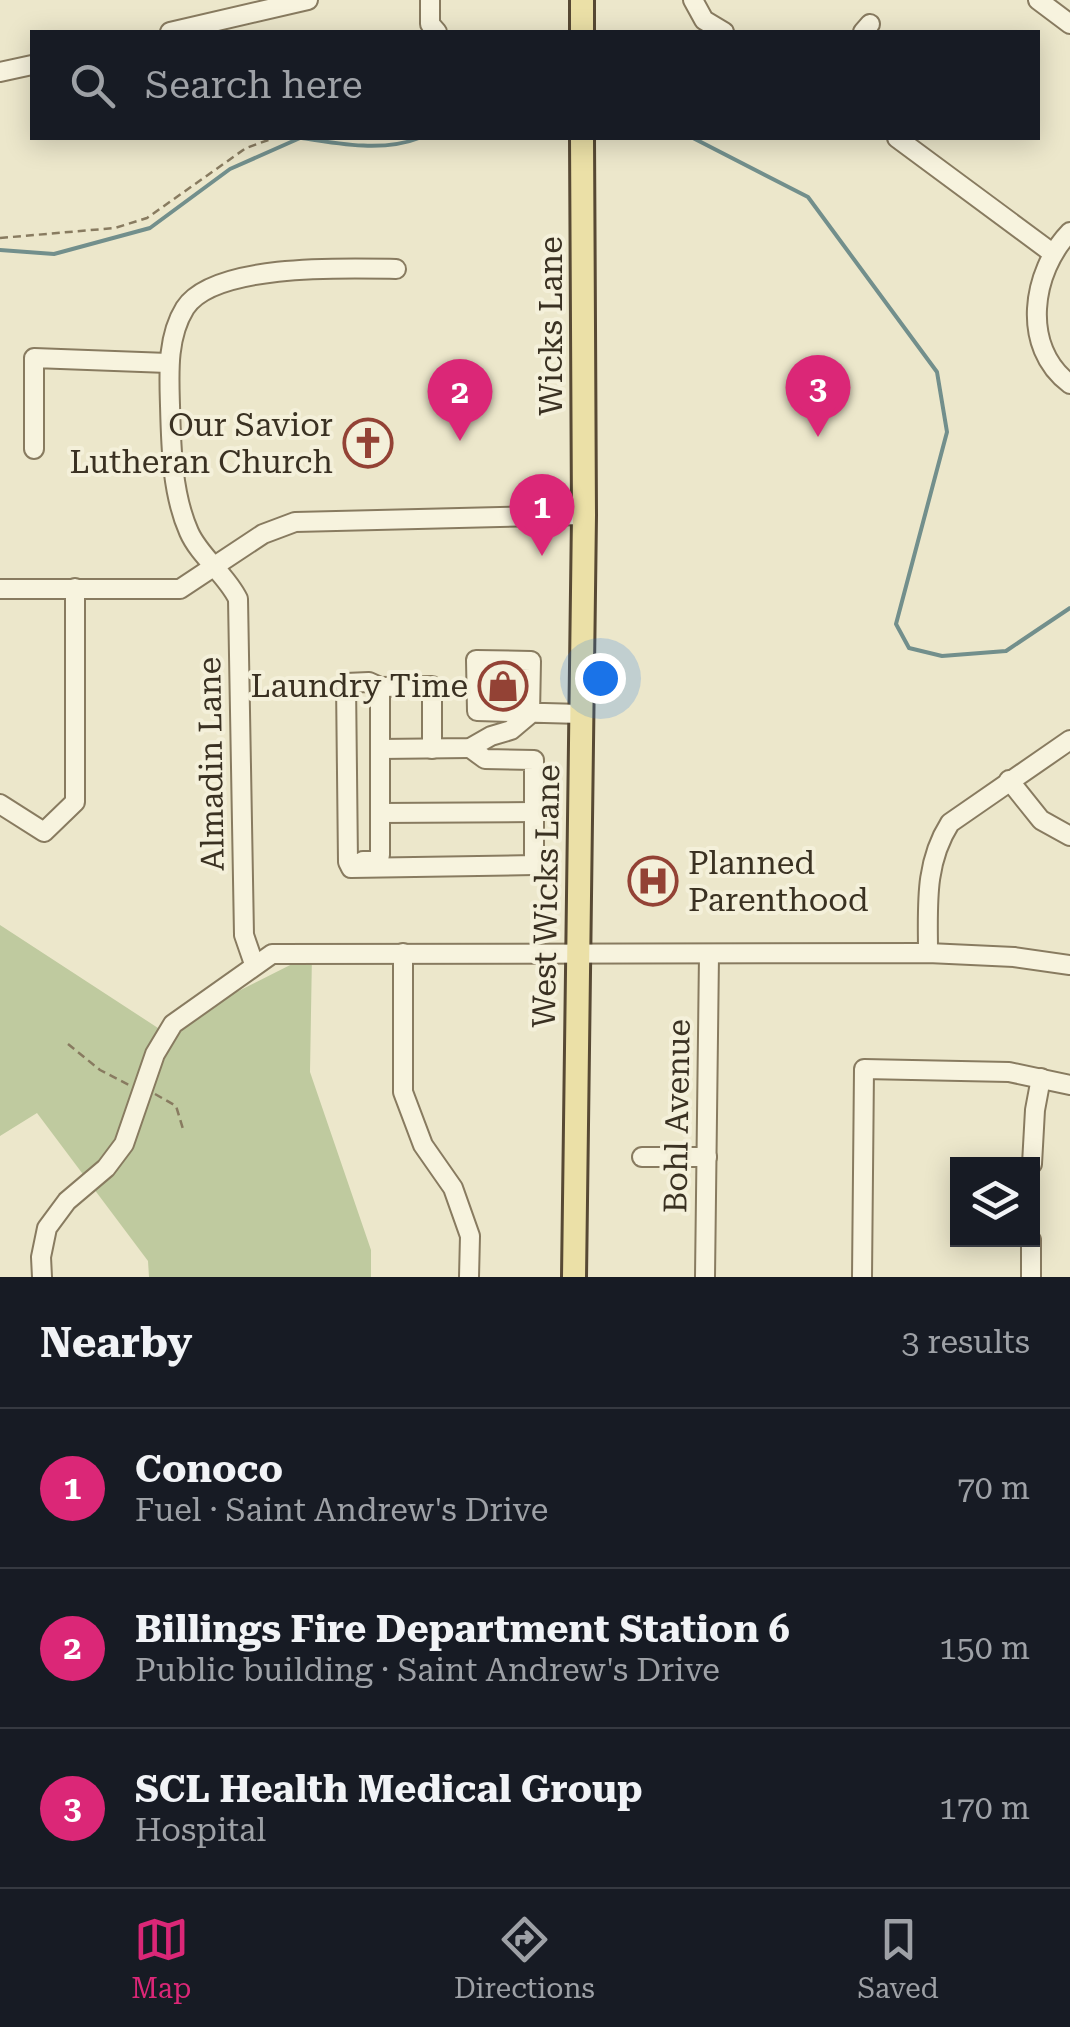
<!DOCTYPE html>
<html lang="en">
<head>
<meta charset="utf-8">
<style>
	body { margin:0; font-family:"Roboto Serif",serif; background:#242831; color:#f1f3f6 }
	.controls { position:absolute; right:30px; bottom:30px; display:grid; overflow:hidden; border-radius:0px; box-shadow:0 5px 25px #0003 }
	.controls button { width:90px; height:90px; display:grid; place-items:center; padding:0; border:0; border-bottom:2px solid #363941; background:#171b24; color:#f1f3f6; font:50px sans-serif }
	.you { position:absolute; left:600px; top:678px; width:35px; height:35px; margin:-25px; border:8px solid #fff; border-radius:50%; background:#1a73e8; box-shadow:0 0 0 15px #1a73e833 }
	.badge { display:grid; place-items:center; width:65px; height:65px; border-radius:50%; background:#db2777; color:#fff; font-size:32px; font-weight:700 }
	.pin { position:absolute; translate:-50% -82px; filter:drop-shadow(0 2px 5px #0008) }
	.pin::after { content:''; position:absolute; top:52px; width:35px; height:30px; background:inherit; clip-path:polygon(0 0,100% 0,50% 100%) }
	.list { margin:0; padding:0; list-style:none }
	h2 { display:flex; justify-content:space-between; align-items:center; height:130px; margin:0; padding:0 40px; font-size:42px }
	h2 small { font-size:32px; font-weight:400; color:#9ea1a6 }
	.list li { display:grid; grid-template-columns:65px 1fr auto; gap:30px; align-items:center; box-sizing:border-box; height:160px; padding:0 40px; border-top:2px solid #363941 }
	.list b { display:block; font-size:38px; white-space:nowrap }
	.list p { margin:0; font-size:32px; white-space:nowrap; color:#9ea1a6 }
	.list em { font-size:32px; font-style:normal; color:#9ea1a6 }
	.icon { flex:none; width:55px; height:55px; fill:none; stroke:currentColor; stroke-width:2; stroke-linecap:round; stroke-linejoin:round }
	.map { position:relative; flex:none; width:1070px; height:1277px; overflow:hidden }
	.search { position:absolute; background:#171b24; box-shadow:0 5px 25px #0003; left:30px; right:30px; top:30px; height:110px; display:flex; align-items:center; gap:25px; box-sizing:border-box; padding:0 35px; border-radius:0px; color:#9ea1a6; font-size:38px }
	.sheet { height:610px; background:#171b24 }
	nav { display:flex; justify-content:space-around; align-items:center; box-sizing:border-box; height:140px; border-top:2px solid #363941; background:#171b24; font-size:28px; color:#9ea1a6 }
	nav a { display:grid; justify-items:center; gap:5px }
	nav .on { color:#db2777 }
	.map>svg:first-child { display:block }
</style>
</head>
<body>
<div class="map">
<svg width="1070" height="1277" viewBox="0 0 1070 1277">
	<rect width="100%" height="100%" fill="#ece7cb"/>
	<!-- green -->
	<polygon fill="#bfca9f" points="0,925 158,1028 173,1024 312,954 310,1072 371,1250 371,1277 149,1277 148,1261 37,1113 0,1136"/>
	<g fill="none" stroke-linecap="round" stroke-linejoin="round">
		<!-- stream -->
		<g stroke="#728f8c" stroke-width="4">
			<path d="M302 138C339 144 384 152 419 138"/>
			<polyline points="693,138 808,197 937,372 947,432 896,624 909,648 942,656 1006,651 1070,608"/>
			<polyline points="0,250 54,254 150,228 230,169 300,138"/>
		</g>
		<!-- minor casing -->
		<g stroke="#887b60" stroke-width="22">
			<g id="minor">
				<polyline points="430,0 430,24 437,32"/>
				<polyline points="693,0 704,20 724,32"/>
				<polyline points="1038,0 1070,24"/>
				<polyline points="170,32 308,0"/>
				<polyline points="863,32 870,24"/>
				<polyline points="0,72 32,65"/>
				<polyline points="897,138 1051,252"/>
				<path d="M1070 232C1032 271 1020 347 1070 384"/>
				<polyline points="34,449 34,358 168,363"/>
				<polyline points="0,589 180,589 263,534 295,522 584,515"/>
				<polyline points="380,687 432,686 432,749"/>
				<polyline points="380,749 470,748 491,736 511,730 530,714 531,661 476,660 477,711 581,714"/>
				<polyline points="1009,780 1041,820 1070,836"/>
				<polyline points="0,804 44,832 75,802 75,588"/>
				<polyline points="380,813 534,812"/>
				<polyline points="351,868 363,861 375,861 380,855 380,687 369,682 346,683 348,862 351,868 534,865 534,760 485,759 470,748"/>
				<polyline points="403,953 403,1092 423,1145 453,1188 470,1236 469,1277"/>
				<path d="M928 953C928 906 924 864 950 823L1070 740"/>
				<path d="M254 964 244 935 238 599C226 574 200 557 189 532 172 494 171 446 170 405 169 373 167 337 185 308 214 263 348 268 396 269"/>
				<polyline points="642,1157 707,1157"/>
				<polyline points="1032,1164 1035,1110 1041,1078"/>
				<polyline points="42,1277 41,1257 47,1228 67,1201 106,1168 124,1144 155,1054 173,1024 272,954 928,953 1014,957 1070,965"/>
				<polyline points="705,1277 709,955"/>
				<polyline points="862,1277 864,1069 1009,1072 1070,1085"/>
				<polyline points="1031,1277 1031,1240"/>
			</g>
		</g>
		<!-- major casing -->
		<g stroke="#574934" stroke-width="28">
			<g id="major">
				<polyline points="582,0 582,32"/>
				<polyline points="574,1277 584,515 582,138"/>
			</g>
		</g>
		<!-- path -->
		<g stroke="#887b60" stroke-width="2.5" stroke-dasharray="8 5" stroke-linecap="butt">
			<polyline points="0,238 115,228 147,218 246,148 274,138"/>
			<polyline points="68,1044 100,1070 129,1085"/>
			<polyline points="155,1094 176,1106 183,1129"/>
		</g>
		<!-- minor -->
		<use href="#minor" stroke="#f7f3de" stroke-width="18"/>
		<!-- major -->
		<use href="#major" stroke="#ebe0a7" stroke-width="22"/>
	</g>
	<!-- icons -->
	<defs>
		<g id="church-ring" transform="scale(2.5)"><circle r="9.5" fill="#f4f0da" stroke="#934235" stroke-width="1.5"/><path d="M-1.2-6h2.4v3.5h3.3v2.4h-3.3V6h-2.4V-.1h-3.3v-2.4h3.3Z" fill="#934235"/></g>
		<g id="shop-ring" transform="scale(2.5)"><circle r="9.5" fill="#f4f0da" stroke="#934235" stroke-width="1.5"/><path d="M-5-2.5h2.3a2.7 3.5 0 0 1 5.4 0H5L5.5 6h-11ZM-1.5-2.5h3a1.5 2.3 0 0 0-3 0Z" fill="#934235"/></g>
		<g id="hospital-ring" transform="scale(2.5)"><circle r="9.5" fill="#f4f0da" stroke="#934235" stroke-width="1.5"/><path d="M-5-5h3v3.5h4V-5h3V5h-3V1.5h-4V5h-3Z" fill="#934235"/></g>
	</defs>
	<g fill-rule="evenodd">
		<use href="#church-ring" x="368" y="443"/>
		<use href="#shop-ring" x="503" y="686"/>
		<use href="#hospital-ring" x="653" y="881"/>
	</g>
	<g text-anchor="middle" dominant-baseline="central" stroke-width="8" stroke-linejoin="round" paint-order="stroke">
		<!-- street labels -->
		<g font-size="32" fill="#3a3122" stroke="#f4f0da">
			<text transform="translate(551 326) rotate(-90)">Wicks Lane</text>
			<text transform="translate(211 764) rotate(-91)">Almadin Lane</text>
			<text transform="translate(546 896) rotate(-89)">West Wicks Lane</text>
			<text transform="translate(677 1116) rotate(-89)">Bohl Avenue</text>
		</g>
		<!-- poi labels -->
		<g font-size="32" fill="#3a3122" stroke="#f4f0da" text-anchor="end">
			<text x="333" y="425">Our Savior<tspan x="333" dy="37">Lutheran Church</tspan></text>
			<text x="468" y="686">Laundry Time</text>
			<text x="688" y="863" text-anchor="start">Planned<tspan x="688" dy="37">Parenthood</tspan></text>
		</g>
	</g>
</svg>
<div class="controls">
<button><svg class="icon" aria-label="layers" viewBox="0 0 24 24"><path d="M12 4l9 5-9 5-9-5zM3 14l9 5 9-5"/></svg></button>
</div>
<div class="you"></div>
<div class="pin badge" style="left:542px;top:556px">1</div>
<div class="pin badge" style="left:460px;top:441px">2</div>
<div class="pin badge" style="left:818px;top:437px">3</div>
<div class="search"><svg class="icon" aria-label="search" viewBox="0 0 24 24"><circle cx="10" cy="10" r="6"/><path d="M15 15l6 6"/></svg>Search here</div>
</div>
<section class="sheet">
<h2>Nearby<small>3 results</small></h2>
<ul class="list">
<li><span class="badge">1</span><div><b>Conoco</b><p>Fuel · Saint Andrew's Drive</p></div><em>70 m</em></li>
<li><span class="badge">2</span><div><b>Billings Fire Department Station 6</b><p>Public building · Saint Andrew's Drive</p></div><em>150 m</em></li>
<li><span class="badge">3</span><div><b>SCL Health Medical Group</b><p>Hospital</p></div><em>170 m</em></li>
</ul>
</section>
<nav>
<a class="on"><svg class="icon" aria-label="map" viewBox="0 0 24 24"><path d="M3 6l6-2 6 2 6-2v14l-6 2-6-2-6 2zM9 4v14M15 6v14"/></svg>Map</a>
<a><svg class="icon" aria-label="directions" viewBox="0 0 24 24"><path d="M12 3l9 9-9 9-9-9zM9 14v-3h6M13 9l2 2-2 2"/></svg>Directions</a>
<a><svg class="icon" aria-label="saved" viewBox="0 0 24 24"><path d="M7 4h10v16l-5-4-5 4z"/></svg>Saved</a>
</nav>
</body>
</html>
